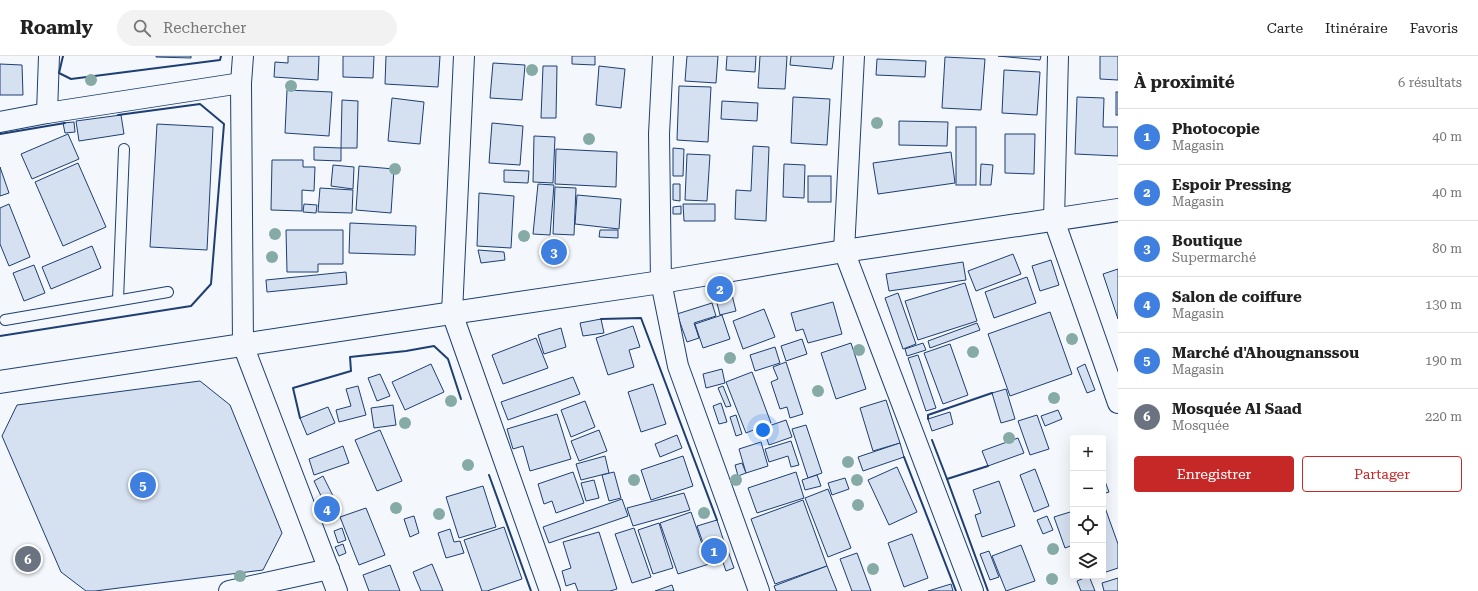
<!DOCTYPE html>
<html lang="fr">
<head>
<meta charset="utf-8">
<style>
	body { margin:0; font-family:"Roboto Serif",serif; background:#f2f2f2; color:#222 }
	.controls { position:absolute; right:12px; bottom:12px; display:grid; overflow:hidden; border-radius:4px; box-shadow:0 4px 16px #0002 }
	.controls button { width:36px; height:36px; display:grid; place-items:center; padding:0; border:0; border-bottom:1px solid #e0e0e0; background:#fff; color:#222; font:20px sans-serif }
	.you { position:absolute; left:763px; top:374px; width:14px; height:14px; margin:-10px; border:3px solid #fff; border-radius:50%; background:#1a73e8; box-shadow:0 0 0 6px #1a73e833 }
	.badge { display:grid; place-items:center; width:26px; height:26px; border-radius:50%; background:#c62828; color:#fff; font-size:13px; font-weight:700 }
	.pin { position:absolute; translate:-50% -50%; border:2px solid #fff; box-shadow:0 1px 4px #0006 }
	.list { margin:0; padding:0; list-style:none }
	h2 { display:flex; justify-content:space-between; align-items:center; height:52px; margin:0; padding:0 16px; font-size:17px }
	h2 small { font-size:13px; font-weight:400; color:#767676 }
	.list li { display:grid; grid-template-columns:26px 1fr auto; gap:12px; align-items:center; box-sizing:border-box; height:56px; padding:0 16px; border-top:1px solid #e0e0e0 }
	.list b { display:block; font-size:15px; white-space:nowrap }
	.list p { margin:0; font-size:13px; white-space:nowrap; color:#767676 }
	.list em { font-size:13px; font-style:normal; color:#767676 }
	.actions { display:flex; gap:8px; padding:12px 16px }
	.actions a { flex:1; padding:9px 0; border:1px solid #c62828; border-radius:4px; text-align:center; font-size:14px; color:#c62828 }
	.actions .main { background:#c62828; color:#fff }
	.icon { flex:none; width:22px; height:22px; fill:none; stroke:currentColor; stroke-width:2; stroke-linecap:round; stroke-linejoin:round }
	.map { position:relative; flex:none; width:1118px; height:535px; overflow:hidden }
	header { display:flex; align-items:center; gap:24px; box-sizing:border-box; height:56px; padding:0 20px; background:#fff; border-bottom:1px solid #e0e0e0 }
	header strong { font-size:19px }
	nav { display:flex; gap:22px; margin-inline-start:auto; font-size:14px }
	.search { width:280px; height:36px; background:#f2f2f2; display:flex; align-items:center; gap:10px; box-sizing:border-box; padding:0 14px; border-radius:22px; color:#767676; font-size:15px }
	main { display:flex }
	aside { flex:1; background:#fff }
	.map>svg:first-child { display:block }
</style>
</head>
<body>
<header>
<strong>Roamly</strong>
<div class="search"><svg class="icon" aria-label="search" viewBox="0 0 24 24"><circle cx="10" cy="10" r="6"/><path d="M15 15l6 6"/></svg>Rechercher</div>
<nav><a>Carte</a><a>Itinéraire</a><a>Favoris</a></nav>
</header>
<main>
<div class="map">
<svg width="1118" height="535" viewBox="0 0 1118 535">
	<rect width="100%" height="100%" fill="#f4f7fb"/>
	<!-- building -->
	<g fill="#d5e0f0" stroke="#1d3f73">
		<polygon points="156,0 191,0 191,2 156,1"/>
		<polygon points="288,0 319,0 318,24 274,21 275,6 288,7"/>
		<polygon points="343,0 374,0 373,22 343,21"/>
		<polygon points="386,0 440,0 438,31 385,28"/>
		<polygon points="572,0 595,0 595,9 572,8"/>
		<polygon points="687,0 718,0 716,27 685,25"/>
		<polygon points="727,0 756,0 755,16 726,14"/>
		<polygon points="760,0 787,0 785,33 758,32"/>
		<polygon points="791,0 834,0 832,13 790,9"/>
		<polygon points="998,0 1041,0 1040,4"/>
		<polygon points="1100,0 1118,0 1118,24 1100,23"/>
		<polygon points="945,1 985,3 981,54 942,52"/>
		<polygon points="877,3 926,5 925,21 876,19"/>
		<polygon points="493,7 525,9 522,44 490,42"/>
		<polygon points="0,8 22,9 23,39 0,39"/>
		<polygon points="543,10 557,10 556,62 541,62"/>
		<polygon points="599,10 625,13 621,52 596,49"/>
		<polygon points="1004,14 1040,16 1037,59 1002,57"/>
		<polygon points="679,30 711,31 708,86 677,84"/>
		<polygon points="287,34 332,36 329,80 285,77"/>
		<rect x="1116" y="36" width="2" height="23"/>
		<polygon points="793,41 830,43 827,89 791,87"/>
		<polygon points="1077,41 1104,42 1103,71 1118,71 1118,100 1075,98"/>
		<polygon points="392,42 424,46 420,88 388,85"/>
		<polygon points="342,44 358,45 357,92 341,92"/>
		<polygon points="722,45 758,47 757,65 721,63"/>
		<polygon points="121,59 124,78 79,85 76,65"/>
		<polygon points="899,65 948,66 947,90 899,89"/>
		<polygon points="74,66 75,76 65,77 63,67"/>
		<polygon points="492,67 523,70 520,109 489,107"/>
		<polygon points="157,68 213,71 207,194 150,191"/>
		<rect x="956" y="71" width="20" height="58"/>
		<polygon points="68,78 79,103 32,123 21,98"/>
		<polygon points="1005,78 1035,78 1034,118 1005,117"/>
		<polygon points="534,80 555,81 553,127 533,126"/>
		<polygon points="753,90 769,91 766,165 735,163 736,134 751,135"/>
		<polygon points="314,91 341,92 341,105 314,104"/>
		<polygon points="673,92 684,93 683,120 673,120"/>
		<polygon points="556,93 617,96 616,131 555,128"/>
		<polygon points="951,96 955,127 878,138 873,107"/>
		<polygon points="687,98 710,99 707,145 685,144"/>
		<polygon points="272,104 303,104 303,111 315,111 314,135 302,134 302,155 271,154"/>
		<polygon points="78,107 106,171 63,190 35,126"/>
		<polygon points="784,108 805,109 804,142 783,141"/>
		<polygon points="981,108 993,109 991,129 980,129"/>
		<polygon points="333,109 354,111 353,133 331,130"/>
		<polygon points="359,110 394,113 391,157 356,154"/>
		<polygon points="0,111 9,137 0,140"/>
		<polygon points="504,114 529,115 528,127 504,126"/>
		<rect x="808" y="120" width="23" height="26"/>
		<polygon points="538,128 554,129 550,179 533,178"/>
		<polygon points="673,128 680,128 680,145 673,144"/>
		<polygon points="555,131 576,132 574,179 553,178"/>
		<polygon points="320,132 353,134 352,157 318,156"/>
		<polygon points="479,137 514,140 511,192 477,190"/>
		<polygon points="577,139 621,143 619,173 575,168"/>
		<polygon points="9,148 30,201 9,210 0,188 0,152"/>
		<polygon points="304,148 317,149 316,157 303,156"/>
		<polygon points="683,148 715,148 715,165 684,165"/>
		<polygon points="681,150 681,158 673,158 673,151"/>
		<polygon points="350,167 416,170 415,199 349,197"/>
		<polygon points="286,174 343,174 343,208 318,208 318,216 287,216"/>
		<polygon points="600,174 618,174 618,182 599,181"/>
		<polygon points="92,190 101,212 51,233 42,211"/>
		<polygon points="478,194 504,196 505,204 481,207"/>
		<polygon points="1013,198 1021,218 976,235 968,215"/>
		<polygon points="1051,204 1059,229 1040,235 1032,210"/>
		<polygon points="963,206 966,224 889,235 886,218"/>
		<polygon points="34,209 45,237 24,245 13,217"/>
		<polygon points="1118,213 1118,263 1103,218"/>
		<polygon points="346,216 347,228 267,236 266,224"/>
		<polygon points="1027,221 1036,247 994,262 985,236"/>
		<polygon points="965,227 977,265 918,284 905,245"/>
		<polygon points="898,237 916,288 903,293 885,242"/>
		<polygon points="732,239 736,255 720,259 716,243"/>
		<polygon points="833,246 842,278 808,287 803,273 796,275 791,257"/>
		<polygon points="712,247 716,260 694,267 699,282 687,286 677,258"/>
		<polygon points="764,253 775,281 743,293 733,265"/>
		<polygon points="1050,256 1072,318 1010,340 988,278"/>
		<polygon points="722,259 730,283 703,292 695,268"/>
		<polygon points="601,263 604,277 583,280 580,267"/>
		<polygon points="977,267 980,274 930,292 928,285"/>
		<polygon points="633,270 640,291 629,294 634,311 608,319 596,282"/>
		<polygon points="561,272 566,291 544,298 538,279"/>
		<polygon points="536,282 548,312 503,328 492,299"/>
		<polygon points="802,283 807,298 786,305 781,290"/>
		<polygon points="851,287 866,333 836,343 821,297"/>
		<polygon points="923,287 926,294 907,300 905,293"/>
		<polygon points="950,288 968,339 943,348 924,297"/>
		<polygon points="775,291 780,307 755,315 750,299"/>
		<polygon points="918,299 936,352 926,355 908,302"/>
		<polygon points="786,306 803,358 790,362 787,351 780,353 771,326 778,323 773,311"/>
		<polygon points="431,308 444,336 405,354 392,326"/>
		<polygon points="1085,308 1095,334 1087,337 1077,312"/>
		<polygon points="722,313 725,327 706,332 703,318"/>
		<polygon points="752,316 771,367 746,377 726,326"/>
		<polygon points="380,318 390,340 377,345 368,322"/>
		<polygon points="573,321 580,338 508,364 501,346"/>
		<polygon points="200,325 230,349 282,477 263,514 95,535 86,535 61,516 2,380 17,349"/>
		<polygon points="653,328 666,368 641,376 628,336"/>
		<polygon points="358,330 366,359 339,366 336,354 351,350 346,333"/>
		<polygon points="723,330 731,350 726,351 718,332"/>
		<polygon points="1006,333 1015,363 1001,367 992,337"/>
		<polygon points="886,344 900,387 873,395 860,352"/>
		<polygon points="585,345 595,371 571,381 561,354"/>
		<polygon points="721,347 727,366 719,368 713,350"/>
		<polygon points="393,349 396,369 374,372 371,352"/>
		<polygon points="328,351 335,367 307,379 300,362"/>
		<polygon points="1058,354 1062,363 1045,370 1041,360"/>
		<polygon points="950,356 953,368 932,375 928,363"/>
		<polygon points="557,358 571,403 530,415 523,390 513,393 507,373"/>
		<polygon points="736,359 742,378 736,380 730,361"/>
		<polygon points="1037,359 1049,393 1030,399 1018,365"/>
		<polygon points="786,364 792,381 769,389 763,372"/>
		<polygon points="806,369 822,417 808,422 792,373"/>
		<polygon points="380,374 402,425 377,435 355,384"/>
		<polygon points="599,374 607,395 579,405 571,385"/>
		<polygon points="677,379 682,392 660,401 655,388"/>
		<polygon points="1018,382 1024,397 988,410 982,395"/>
		<polygon points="791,385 799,409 791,411 788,400 769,406 765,393"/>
		<polygon points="761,386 768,410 746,417 739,393"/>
		<polygon points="900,387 904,401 863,415 858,401"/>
		<polygon points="343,390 349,407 314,419 309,403"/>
		<polygon points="605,400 609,417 581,424 576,408"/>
		<polygon points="683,400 693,430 651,444 641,414"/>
		<polygon points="742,407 746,417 738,420 735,409"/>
		<polygon points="897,411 917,456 889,469 868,424"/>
		<polygon points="1035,413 1049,450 1034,456 1020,419"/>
		<polygon points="573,416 584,447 556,457 552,445 544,448 538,428"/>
		<polygon points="614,416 621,442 609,445 602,419"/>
		<polygon points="796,416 804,442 757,457 748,432"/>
		<polygon points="817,419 821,430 805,434 802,424"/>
		<polygon points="323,420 333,440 323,444 314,425"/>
		<polygon points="1103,420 1109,436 1103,438"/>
		<polygon points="845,422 849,433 832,439 828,427"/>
		<polygon points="594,424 599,442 586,445 581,427"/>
		<polygon points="999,425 1015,470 982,481 975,459 981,457 973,434"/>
		<polygon points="483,430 496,471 459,482 446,441"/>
		<polygon points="828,433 851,492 828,501 805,442"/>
		<polygon points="684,437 690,454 633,470 627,452"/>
		<polygon points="622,443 628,460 549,487 543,471"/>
		<polygon points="803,444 827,510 775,528 751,463"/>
		<polygon points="1103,446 1118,488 1118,512 1103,517"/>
		<polygon points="334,448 336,460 326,462 323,450"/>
		<polygon points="366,452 385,499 359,509 340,461"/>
		<polygon points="691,456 709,508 678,518 660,467"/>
		<polygon points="1070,456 1073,464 1073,489 1065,492 1054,461"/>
		<polygon points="414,460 419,477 410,481 404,463"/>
		<polygon points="1047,460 1053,474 1043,478 1037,464"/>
		<polygon points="717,464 726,492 707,498 697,470"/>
		<polygon points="659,467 673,512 653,518 638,474"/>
		<polygon points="504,471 522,523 487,535 482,535 464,484"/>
		<polygon points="342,472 346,484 338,487 334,475"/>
		<polygon points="634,472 651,521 632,527 615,478"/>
		<polygon points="450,473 454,486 460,485 464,497 446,502 438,477"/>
		<polygon points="599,476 617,533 610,535 578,535 575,527 566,530 562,515 571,512 563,486"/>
		<polygon points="912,478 928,522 904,531 888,487"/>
		<polygon points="343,488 346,497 339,500 335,491"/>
		<polygon points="1021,489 1035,525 1006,535 992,500"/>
		<polygon points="727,492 734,512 726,515 719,495"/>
		<polygon points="989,495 999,521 990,524 980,498"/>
		<polygon points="857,497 871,535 852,535 840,503"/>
		<polygon points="432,508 443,535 421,535 413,516"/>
		<polygon points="390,509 400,535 369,535 363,519"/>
		<polygon points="827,510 837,535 776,535 774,530"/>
		<polygon points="1089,520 1095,535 1081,535 1077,525"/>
		<polygon points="1118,522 1118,535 1104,535 1102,527"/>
		<polygon points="951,528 953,535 928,535"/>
		<polygon points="672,529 674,535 655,535"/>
	</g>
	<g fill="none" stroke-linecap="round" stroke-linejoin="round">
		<!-- lane casing -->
		<g stroke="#1d3f73" stroke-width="12">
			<g id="lane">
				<polyline points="118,244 124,93"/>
				<polyline points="5,264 168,236"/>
			</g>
		</g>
		<!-- street casing -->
		<g stroke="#1d3f73" stroke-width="22">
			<g id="street">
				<polyline points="243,0 241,27 243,289 337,535"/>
				<polyline points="464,0 452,257 550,535"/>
				<polyline points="663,0 659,78 661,226 678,310 759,535"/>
				<polyline points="854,0 844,195 973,535"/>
				<polyline points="1058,0 1054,164 1118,347"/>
				<polyline points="47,57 49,0"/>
				<polyline points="0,66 47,57 241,27"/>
				<polyline points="229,535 329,513"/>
			</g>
		</g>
		<!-- secondary casing -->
		<g stroke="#1d3f73" stroke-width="24">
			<polyline id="secondary" points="0,326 452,257 661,226 844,195 1118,154"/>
		</g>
		<!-- lane -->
		<use href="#lane" stroke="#f4f7fb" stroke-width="10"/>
		<!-- street -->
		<use href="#street" stroke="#f4f7fb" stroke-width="20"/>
		<!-- secondary -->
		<use href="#secondary" stroke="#f4f7fb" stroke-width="22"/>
		<!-- wall -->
		<g stroke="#1d3f73" stroke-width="2">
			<polyline points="63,0 59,17 71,23 220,4 221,0"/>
			<polyline points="0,78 65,67"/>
			<polyline points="601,263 641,262 717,464"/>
			<polyline points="0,280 191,250 211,228 224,68 200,48 118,59"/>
			<polyline points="300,362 293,332 351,315 350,301 406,295 434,290 448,303 461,343"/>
			<polyline points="928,363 928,359 992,337"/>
			<polyline points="932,384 947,423 988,410"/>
			<polyline points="904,401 956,535"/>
			<polyline points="489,419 531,535"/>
			<polyline points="947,423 988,535"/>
		</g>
	</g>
	<!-- trees -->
	<g fill="#86aba6">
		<circle cx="532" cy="14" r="6"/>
		<circle cx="91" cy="24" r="6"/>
		<circle cx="291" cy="30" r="6"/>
		<circle cx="877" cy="67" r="6"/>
		<circle cx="589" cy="83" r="6"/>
		<circle cx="395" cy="113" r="6"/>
		<circle cx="275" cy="178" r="6"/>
		<circle cx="524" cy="180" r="6"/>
		<circle cx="272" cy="201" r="6"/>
		<circle cx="1072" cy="283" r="6"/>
		<circle cx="859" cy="294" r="6"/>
		<circle cx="973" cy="296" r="6"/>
		<circle cx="730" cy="302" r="6"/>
		<circle cx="818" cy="335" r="6"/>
		<circle cx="1054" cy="342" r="6"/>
		<circle cx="451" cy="345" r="6"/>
		<circle cx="405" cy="367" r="6"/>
		<circle cx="1009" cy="382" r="6"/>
		<circle cx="848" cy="406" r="6"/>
		<circle cx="468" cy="409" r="6"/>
		<circle cx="634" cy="424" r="6"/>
		<circle cx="736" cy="424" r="6"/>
		<circle cx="857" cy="424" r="6"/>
		<circle cx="858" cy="449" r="6"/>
		<circle cx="396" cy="452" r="6"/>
		<circle cx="704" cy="457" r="6"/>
		<circle cx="439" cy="458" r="6"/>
		<circle cx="1053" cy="493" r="6"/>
		<circle cx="873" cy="513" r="6"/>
		<circle cx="240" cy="520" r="6"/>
		<circle cx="1052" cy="523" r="6"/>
	</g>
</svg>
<div class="controls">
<button>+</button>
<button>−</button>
<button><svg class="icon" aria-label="locate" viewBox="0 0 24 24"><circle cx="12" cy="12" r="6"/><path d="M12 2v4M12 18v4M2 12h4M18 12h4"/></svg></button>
<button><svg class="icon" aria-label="layers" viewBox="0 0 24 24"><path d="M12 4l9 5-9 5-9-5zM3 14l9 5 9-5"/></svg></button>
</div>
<div class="you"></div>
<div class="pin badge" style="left:714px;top:495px;background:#3f7fe0">1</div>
<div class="pin badge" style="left:720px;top:233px;background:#3f7fe0">2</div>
<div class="pin badge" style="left:554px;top:196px;background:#3f7fe0">3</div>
<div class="pin badge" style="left:327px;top:453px;background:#3f7fe0">4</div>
<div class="pin badge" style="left:143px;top:429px;background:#3f7fe0">5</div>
<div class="pin badge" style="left:28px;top:503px;background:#6b7280">6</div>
</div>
<aside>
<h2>À proximité<small>6 résultats</small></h2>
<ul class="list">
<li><span class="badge" style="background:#3f7fe0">1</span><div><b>Photocopie</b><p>Magasin</p></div><em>40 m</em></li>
<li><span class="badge" style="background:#3f7fe0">2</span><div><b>Espoir Pressing</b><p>Magasin</p></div><em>40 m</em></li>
<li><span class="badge" style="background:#3f7fe0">3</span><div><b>Boutique</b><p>Supermarché</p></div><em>80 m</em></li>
<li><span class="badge" style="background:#3f7fe0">4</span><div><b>Salon de coiffure</b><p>Magasin</p></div><em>130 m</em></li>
<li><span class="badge" style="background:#3f7fe0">5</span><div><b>Marché d'Ahougnanssou</b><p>Magasin</p></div><em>190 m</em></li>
<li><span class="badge" style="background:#6b7280">6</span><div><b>Mosquée Al Saad</b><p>Mosquée</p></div><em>220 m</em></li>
</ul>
<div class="actions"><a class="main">Enregistrer</a><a>Partager</a></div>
</aside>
</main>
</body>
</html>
